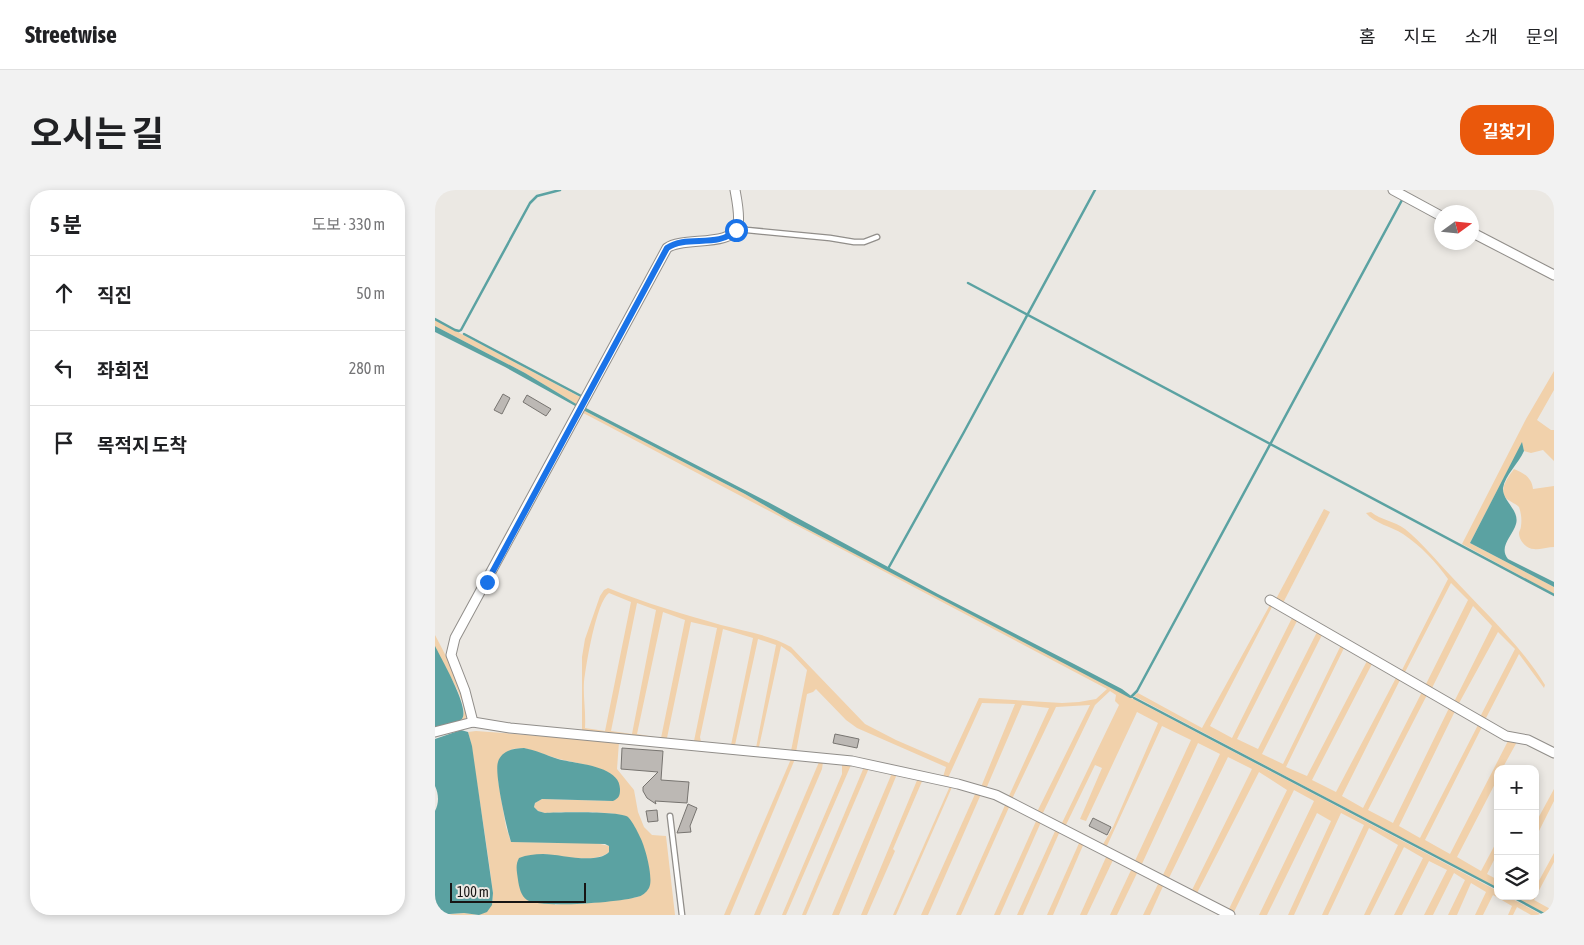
<!DOCTYPE html>
<html lang="ko">
<head>
<meta charset="utf-8">
<style>
	body { margin:0; font-family:"Asap Condensed","Noto Sans KR",sans-serif; background:#f2f2f2; color:#202124 }
	.controls { position:absolute; right:15px; bottom:15px; display:grid; overflow:hidden; border-radius:10px; box-shadow:0 2px 8px #0003 }
	.controls button { width:45px; height:45px; display:grid; place-items:center; padding:0; border:0; border-bottom:1px solid #e0e0e0; background:#fff; color:#202124; font:25px sans-serif }
	.compass { position:absolute; left:999px; top:15px; width:45px; height:45px; border-radius:50%; background:#fff; box-shadow:0 2px 8px #0003; rotate:75deg }
	.scale { position:absolute; left:15px; bottom:12px; width:136px; box-sizing:border-box; padding-left:5px; border:2px solid #171514; border-top:0; font-size:14px; line-height:18px; white-space:nowrap; color:#171514; -webkit-text-stroke:4px #ebe8e3; paint-order:stroke }
	.stop { position:absolute; width:15px; height:15px; margin:-11px; border:4px solid #1a73e8; border-radius:50%; background:#fff }
	.stop.end { background:#1a73e8; border-color:#fff; box-shadow:0 1px 5px #0008 }
	.list { margin:0; padding:0; list-style:none }
	h2 { display:flex; justify-content:space-between; align-items:center; height:65px; margin:0; padding:0 20px; font-size:21px }
	h2 small { font-size:16px; font-weight:400; color:#757577 }
	.list li { display:grid; grid-template-columns:32px 1fr auto; gap:15px; align-items:center; box-sizing:border-box; height:75px; padding:0 20px; border-top:1px solid #e0e0e0 }
	.list b { display:block; font-size:19px; white-space:nowrap }
	.list em { font-size:16px; font-style:normal; color:#757577 }
	.icon { flex:none; width:28px; height:28px; fill:none; stroke:currentColor; stroke-width:2; stroke-linecap:round; stroke-linejoin:round }
	.map { position:relative; flex:none; width:1119px; height:725px; overflow:hidden; border-radius:20px }
	header { display:flex; align-items:center; gap:30px; box-sizing:border-box; height:70px; padding:0 25px; background:#fff; border-bottom:1px solid #e0e0e0 }
	header strong { font-size:24px }
	nav { display:flex; gap:28px; margin-inline-start:auto; font-size:18px }
	.intro { display:flex; align-items:center; justify-content:space-between; box-sizing:border-box; height:120px; padding:0 30px }
	h1 { margin:0; font-size:35px }
	.button { padding:12px 22px; border-radius:20px; background:#ea580c; color:#fff; font-size:18px; font-weight:700 }
	main { display:flex; gap:30px; padding:0 30px }
	aside { flex:1; background:#fff; border-radius:20px; box-shadow:0 2px 8px #0003 }
	.map>svg:first-child { display:block }
</style>
</head>
<body>
<header>
<strong>Streetwise</strong>
<nav><a>홈</a><a>지도</a><a>소개</a><a>문의</a></nav>
</header>
<div class="intro"><h1>오시는 길</h1><a class="button">길찾기</a></div>
<main>
<aside>
<h2>5 분<small>도보 · 330 m</small></h2>
<ul class="list">
<li><svg class="icon" aria-label="ahead" viewBox="0 0 24 24"><path d="M12 20V5M6 11l6-6 6 6"/></svg><div><b>직진</b></div><em>50 m</em></li>
<li><svg class="icon" aria-label="left" viewBox="0 0 24 24"><path d="M17 20v-9H6M10 6l-5 5 5 5"/></svg><div><b>좌회전</b></div><em>280 m</em></li>
<li><svg class="icon" aria-label="arrive" viewBox="0 0 24 24"><path d="M6 21V4h12l-3 4 3 4H6"/></svg><div><b>목적지 도착</b></div></li>
</ul>
</aside>
<div class="map">
<svg width="1119" height="725" viewBox="0 0 1119 725">
	<rect width="100%" height="100%" fill="#ebe8e3"/>
	<!-- green -->
	<g fill="#f1d1ab" fill-rule="evenodd">
		<polygon points="0,130 147,208 143,215 90,183 0,136"/>
		<polygon points="1119,181 1119,200 1102,230 1116,240 1119,240 1119,271 1108,260 1096,263 1089,261 1087,253 1035,353 1119,397 1119,404 1027,354 1091,229"/>
		<path d="M148 220 310 304 355 330 624 470 1057 698 1063 701V706H1072L1107 725H1096L1082 717 1078 725H1073L1077 716 1058 705 1048 725H1040L1051 702 1036 693 1022 725H1013L1030 690 1019 683 998 725H989L1012 680 994 671 967 725H959L988 668 969 657 935 725H929L963 655 934 638 893 725H887L929 635 906 623 859 725H853L896 631 882 623 832 725H824L879 611 859 600 798 724 793 721 852 600 824 582 761 705 756 702 817 579 793 567 733 690 727 687 785 564 763 553 706 676 699 673 756 550 727 536 671 658 667 656 678 637 723 533 702 522 651 631 645 629 667 578 660 575 630 637 626 635 684 515 680 511 681 505 675 501 660 515 607 625 602 622 655 515 621 517 577 609 573 608 614 518 587 515 551 599 546 597 580 514 547 513 513 588 508 587 511 577 422 538 411 530 381 499 378 502 372 504 361 562 147 541V467L150 449 165 406 169 400 173 398C210 413 248 424 286 435 309 441 335 445 356 457L430 534 461 550 514 573 544 508 627 513 644 512 661 509 672 499 154 226 146 222ZM174 403 196 412 170 541 150 538C151 522 148 507 149 492 151 475 161 412 174 403ZM202 413 221 420 197 544 176 541ZM228 422 250 430 226 548 202 544ZM256 432 282 438 259 551 232 548ZM288 439 318 448 296 555 266 552 265 547ZM323 449 341 455 321 558 300 555ZM346 456 356 463 372 480 356 561 324 557Z"/>
		<path d="M1079 279C1089 283 1097 288 1098 299L1119 296V357C1113 357 1106 360 1099 359 1092 359 1084 351 1084 343 1084 341 1086 339 1086 336 1087 329 1086 323 1084 317 1080 313 1073 311 1070 307 1064 298 1074 286 1079 279Z"/>
		<polygon points="889,319 895,322 848,413 841,409"/>
		<path d="M936 322C946 330 959 331 970 339 987 353 1000 369 1015 385 1048 421 1085 454 1110 495L1109 498 1084 464 1050 530 1045 527 1080 459 1063 442 1023 515 1019 512 1057 436 1038 416 996 500 990 496 1033 410 1016 393 969 484 966 482 1013 389C1001 372 986 356 968 344 956 336 940 334 931 323Z"/>
		<polygon points="836,413 838,415 775,536 797,548 858,426 863,429 802,549 823,559 883,440 888,443 827,564 848,574 907,453 910,456 851,577 872,586 933,469 938,472 877,590 901,602 962,486 966,488 907,606 928,618 988,500 993,503 933,620 958,633 1015,516 1021,519 964,636 985,648 1044,533 1048,535 990,650 1015,664 1074,549 1083,550 1067,579 1063,579 1063,588 1022,667 1046,681 1063,649 1063,662 1052,684 1063,690 1063,698 699,506 703,503 767,538"/>
		<path d="M0 445 25 493 33 525 29 530 0 540V537L27 529C37 513 5 474 0 457 0 454 0 449 0 445Z"/>
		<path d="M41 541 184 552 182 579 199 600 203 622 209 637 217 645 231 646 240 725H6L29 723 44 725 57 714 58 703C53 664 47 626 41 587 38 572 38 557 33 542ZM89 558 124 569 156 576 176 584 177 611 107 609 100 613 99 617 103 621 110 623C126 622 182 620 194 628L215 689 203 707 146 714 132 713 120 715 108 664C124 666 161 674 174 662V656L161 653 76 652 71 637 63 590V572L77 559Z"/>
		<polygon points="356,569 360,569 295,725 289,725"/>
		<polygon points="384,572 388,572 387,579 325,725 319,725"/>
		<polygon points="407,574 416,575 351,725 347,725 407,584"/>
		<polygon points="429,577 434,578 371,725 367,725"/>
		<polygon points="457,583 462,584 404,725 397,725"/>
		<polygon points="483,588 488,589 458,659 460,661 432,725 426,725"/>
		<polygon points="515,596 517,597 461,725 458,725"/>
		<polygon points="1119,599 1119,611 1100,649 1100,634"/>
		<polygon points="541,602 546,604 493,725 486,725"/>
		<polygon points="571,613 575,615 526,725 521,725"/>
		<polygon points="602,629 606,632 565,725 559,725"/>
		<polygon points="621,639 625,641 588,725 582,725"/>
		<polygon points="645,651 649,653 618,725 612,725"/>
		<polygon points="1119,663 1119,672 1099,710 1119,721 1119,725 1113,725 1077,706 1092,706 1095,708 1096,706 1100,706 1100,698"/>
		<polygon points="672,665 679,668 652,725 645,725"/>
		<polygon points="697,678 703,681 682,725 675,725"/>
		<polygon points="724,692 729,694 715,725 708,725"/>
	</g>
	<!-- water -->
	<g fill="#5ba2a2">
		<polygon points="0,136 90,183 143,215 142,217 70,177 0,142"/>
		<polygon points="149,217 333,312 503,404 639,474 687,499 699,508 695,508 355,330 310,304 148,220"/>
		<path d="M1087 252 1089 261C1084 273 1070 285 1068 298 1067 311 1085 320 1081 334 1078 346 1063 356 1073 369L1119 392V397L1035 353Z"/>
		<path d="M0 456C6 468 36 520 27 529 21 534 7 536 0 537Z"/>
		<path d="M26 540 33 542 37 556 58 703 57 715 52 722 44 725 29 723 0 725V621C4 613 4 605 0 596V549Z"/>
		<path d="M89 558C100 560 111 565 123 569 140 574 185 575 185 599 185 606 184 608 178 611L107 609 100 613 99 617 103 621 110 623C123 622 186 621 193 627 198 632 202 641 205 647 210 656 219 689 214 698 211 703 207 706 202 707 186 712 105 719 92 710 86 706 84 697 83 690 82 682 80 675 84 668 92 665 99 664 108 664 125 664 161 675 174 662V656L170 654 76 652C72 639 59 583 63 572 66 561 79 558 89 558Z"/>
	</g>
	<g fill="none" stroke-linecap="round" stroke-linejoin="round">
		<!-- stream -->
		<g stroke="#5ba2a2" stroke-width="2.5">
			<polyline points="533,93 1119,405"/>
			<polyline points="0,129 20,140 24,141 26,140 95,13 102,6 125,0"/>
			<polyline points="29,144 148,207"/>
			<polyline points="454,377 529,242 660,0"/>
			<polyline points="697,506 702,501 967,10"/>
			<polyline points="699,508 1063,699"/>
			<polyline points="1076,706 1111,725"/>
		</g>
	</g>
	<!-- building -->
	<g fill="#bcb8b4" stroke="#777470">
		<polygon points="68,204 75,208 67,224 59,220"/>
		<polygon points="92,205 116,219 111,226 88,212"/>
		<polygon points="400,544 424,549 422,558 398,553"/>
		<polygon points="187,558 228,561 226,590 254,592 252,613 220,611 221,614 212,608 208,601 208,597 223,582 186,579"/>
		<polygon points="253,614 262,618 255,636 256,642 242,643"/>
		<polygon points="222,620 223,631 213,632 211,621"/>
		<polygon points="658,628 676,637 672,645 654,636"/>
	</g>
	<g fill="none" stroke-linecap="round" stroke-linejoin="round">
		<!-- service casing -->
		<g stroke="#918e8a" stroke-width="7">
			<g id="service">
				<polyline points="303,35 312,40 395,48 419,52 429,52 442,47"/>
				<polyline points="235,626 247,725"/>
			</g>
		</g>
		<!-- minor casing -->
		<g stroke="#918e8a" stroke-width="11">
			<g id="minor">
				<polyline points="958,0 1006,26"/>
				<polyline points="1036,42 1119,85"/>
				<polyline points="835,410 1071,546 1093,550 1119,563"/>
				<path d="M38 532 30 501 16 465 20 448 232 58C248 46 297 58 303 35 305 25 302 11 300 0"/>
				<polyline points="0,542 38,532 75,538 417,571 523,594 561,605 571,610 795,725"/>
			</g>
		</g>
		<!-- service -->
		<use href="#service" stroke="#fff" stroke-width="4.5"/>
		<!-- minor -->
		<use href="#minor" stroke="#fff" stroke-width="9"/>
	</g>
	<g fill="none" stroke-linecap="round" stroke-linejoin="round">
		<!-- route -->
		<path stroke="#1a73e8" stroke-width="6" d="M52 392 232 58C252 44 283 59 301 40"/>
	</g>
</svg>
<div class="controls">
<button>+</button>
<button>−</button>
<button><svg class="icon" aria-label="layers" viewBox="0 0 24 24"><path d="M12 4l9 5-9 5-9-5zM3 14l9 5 9-5"/></svg></button>
</div>
<svg class="compass" viewBox="-18 -18 36 36"><path d="M0-13l5 13h-10z" fill="#e53935"/><path d="M0 13l5-13h-10z" fill="#757577"/></svg>
<div class="scale">100 m</div>
<div class="stop" style="left:301px;top:40px"></div>
<div class="stop end" style="left:52px;top:392px"></div>
</div>
</main>
</body>
</html>
